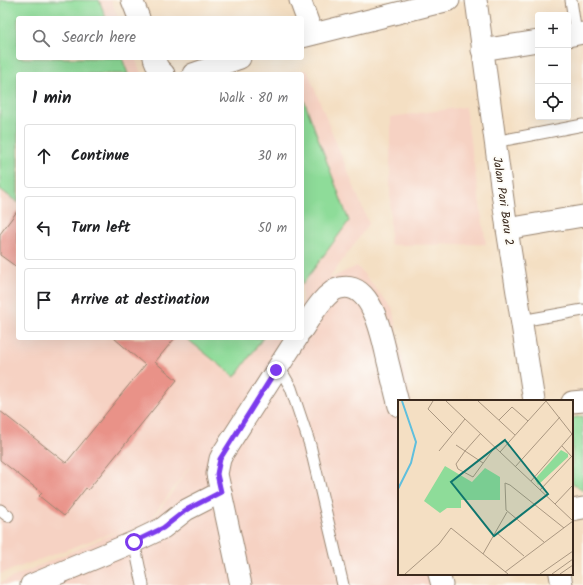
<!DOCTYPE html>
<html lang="en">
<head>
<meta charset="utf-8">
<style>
	body { margin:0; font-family:Kalam,sans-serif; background:#f2f2f2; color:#202124 }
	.controls { position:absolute; right:12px; top:12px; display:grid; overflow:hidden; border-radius:4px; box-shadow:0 4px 16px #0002 }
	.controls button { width:36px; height:36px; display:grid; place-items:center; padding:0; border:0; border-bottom:1px solid #e0e0e0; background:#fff; color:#202124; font:20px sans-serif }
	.stop { position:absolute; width:12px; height:12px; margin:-9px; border:3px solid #7c3aed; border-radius:50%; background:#fff }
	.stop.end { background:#7c3aed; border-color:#fff; box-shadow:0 1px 4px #0008 }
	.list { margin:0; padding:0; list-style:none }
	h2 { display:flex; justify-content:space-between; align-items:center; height:52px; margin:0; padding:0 16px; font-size:17px }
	h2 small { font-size:13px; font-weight:400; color:#757577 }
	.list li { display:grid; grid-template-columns:26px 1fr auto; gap:12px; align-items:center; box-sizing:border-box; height:64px; margin:0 8px 8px; padding:0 8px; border:1px solid #e0e0e0; border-radius:4px }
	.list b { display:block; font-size:15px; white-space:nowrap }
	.list em { font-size:13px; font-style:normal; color:#757577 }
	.icon { flex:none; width:22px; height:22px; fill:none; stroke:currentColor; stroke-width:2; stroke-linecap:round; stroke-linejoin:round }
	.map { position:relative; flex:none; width:583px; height:585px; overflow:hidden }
	.search { position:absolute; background:#fff; box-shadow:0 4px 16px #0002; left:16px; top:16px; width:288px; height:44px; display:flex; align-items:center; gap:10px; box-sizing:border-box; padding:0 14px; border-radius:4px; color:#757577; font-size:15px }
	.panel { position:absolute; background:#fff; box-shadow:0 4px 16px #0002; left:16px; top:72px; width:288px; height:268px; border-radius:4px }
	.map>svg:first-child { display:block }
</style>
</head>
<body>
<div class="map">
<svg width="583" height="585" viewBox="0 0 583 585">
	<rect width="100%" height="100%" fill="#fdfcf7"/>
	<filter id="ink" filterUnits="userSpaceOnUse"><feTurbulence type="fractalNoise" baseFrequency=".025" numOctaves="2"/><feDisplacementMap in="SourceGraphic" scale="8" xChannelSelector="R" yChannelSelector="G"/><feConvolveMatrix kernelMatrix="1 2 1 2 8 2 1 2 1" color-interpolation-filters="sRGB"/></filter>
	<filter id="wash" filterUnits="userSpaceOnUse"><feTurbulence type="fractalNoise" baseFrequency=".012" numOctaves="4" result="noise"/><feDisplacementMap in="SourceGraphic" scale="16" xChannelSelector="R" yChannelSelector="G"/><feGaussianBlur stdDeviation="0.9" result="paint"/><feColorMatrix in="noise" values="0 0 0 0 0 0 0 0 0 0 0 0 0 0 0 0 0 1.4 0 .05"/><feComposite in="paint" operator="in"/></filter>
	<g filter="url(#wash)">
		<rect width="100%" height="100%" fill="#f4dfc3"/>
		<!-- built -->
		<g fill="#f6d2c3" fill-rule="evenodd">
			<path d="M0 0H111L118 18H18V58H135L141 74H18V338H302V74H284L307 70 369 224 329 279 357 266 392 308 411 401H399V574H447L449 585H0V583L128 527 0 574ZM190 467 156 515 153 516 189 467Z"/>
			<polygon points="465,107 486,244 390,245 390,117"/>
		</g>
		<!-- green -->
		<g fill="#8edc99" stroke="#64835c">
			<polygon points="0,0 99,0 106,18 18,18 18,58 122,58 128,74 18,74 18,203 0,189"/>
			<polygon points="302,95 349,221 302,285"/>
			<polygon points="186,338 263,338 235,377"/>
			<polygon points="583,416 583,491 572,483 572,418"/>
		</g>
		<g id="blocks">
			<!-- building -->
			<g fill="#e99288">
				<polygon points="18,210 18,268 0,255 0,234"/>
				<polygon points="114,338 175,338 155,362 177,380 88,490 86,488 64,516 39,496 42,493 0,460 0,411 66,463 145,365"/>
			</g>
		</g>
	</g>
	<g filter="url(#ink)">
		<use href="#blocks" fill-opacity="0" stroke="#988470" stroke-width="1"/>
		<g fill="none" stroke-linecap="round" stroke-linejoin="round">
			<!-- service casing -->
			<g stroke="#988470" stroke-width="13">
				<g id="service">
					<polyline points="571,0 576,34"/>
					<polyline points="494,142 583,125"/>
					<polyline points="521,321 583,310"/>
					<polyline points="276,370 283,374 291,388 310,445 343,585"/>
					<polyline points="0,510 8,516"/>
					<polyline points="134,542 143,585"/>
				</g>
			</g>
			<!-- minor casing -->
			<g stroke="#988470" stroke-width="23">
				<g id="minor">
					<polyline points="132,0 139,18"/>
					<polyline points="300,0 312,33"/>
					<polyline points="476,0 507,229 534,401"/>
					<polyline points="568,36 583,33"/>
					<polyline points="302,37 449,0"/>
					<polyline points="482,50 538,41"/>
					<polyline points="154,58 158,68 164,74"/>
					<polyline points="193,74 240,58"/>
					<polyline points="507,229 583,216"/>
					<path d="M302 330C310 318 325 291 340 288 373 280 383 340 388 362 392 377 395 392 399 406"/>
					<polyline points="572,402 583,401"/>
					<polyline points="572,510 583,508"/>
					<polyline points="439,574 442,585"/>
					<polyline points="560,574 562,585"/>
					<polyline points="31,585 134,542 163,528 186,510 221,492"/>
					<polyline points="241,585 217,474 220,459 223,453 297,338"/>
				</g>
			</g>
			<!-- service -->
			<use href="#service" stroke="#fff" stroke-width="11"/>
			<!-- minor -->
			<use href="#minor" stroke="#fff" stroke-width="21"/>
		</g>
	</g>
	<g fill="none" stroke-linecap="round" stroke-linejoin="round" filter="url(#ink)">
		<!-- route -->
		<polyline stroke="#7c3aed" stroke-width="5" points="134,542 163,528 186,510 221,492 217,474 220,459 276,370"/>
	</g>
	<g text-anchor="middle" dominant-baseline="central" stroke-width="4" stroke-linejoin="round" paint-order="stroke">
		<!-- street labels -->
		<g font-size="12" fill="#3b2a1e" stroke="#fdfcf7">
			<text transform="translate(503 201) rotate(82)">Jalan Pari Baru 2</text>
		</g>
	</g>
	<!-- overview -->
	<g transform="translate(398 400)">
		<rect width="175" height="175" fill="#f4dfc3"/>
		<path d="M163 50 170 54V57L140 85 137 79ZM47 66 74 82 87 68 102 77V100H63V108H49L42 113 26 101Z" fill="#8edc99"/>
		<path fill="none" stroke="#5fbfdd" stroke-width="2" d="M0 89 13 63 18 42 4 1"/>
		<path fill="none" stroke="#aa9781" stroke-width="1" d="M35 1 30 9 54 33M48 1 175 121M80 1 117 35M101 20 114 7 130 21M83 33 67 51 58 64 60 69 75 77 97 47M58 45 85 63M164 46 174 57M41 51 67 19M102 52 148 1M117 67 162 17M133 81 174 34 148 1M142 90 174 56M157 104 175 85M99 133 126 156M146 142 108 110 107 83 112 85 166 128M85 154 109 112M107 172 175 121M7 174 41 144 53 128 110 174M142 174 175 151M154 174 175 159M162 174 175 165"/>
		<path fill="#0f766e" fill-opacity="0.15" stroke="#0f766e" stroke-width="2" d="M107 40 150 94 96 136 53 82Z"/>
		<rect width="175" height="175" fill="none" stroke="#3b2a1e" stroke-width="2"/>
	</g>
</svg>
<div class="controls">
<button>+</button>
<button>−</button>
<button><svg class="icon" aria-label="locate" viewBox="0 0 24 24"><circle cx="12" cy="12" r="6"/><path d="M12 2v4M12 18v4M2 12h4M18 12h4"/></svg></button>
</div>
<div class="stop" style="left:134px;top:542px"></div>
<div class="stop end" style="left:276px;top:370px"></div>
<div class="search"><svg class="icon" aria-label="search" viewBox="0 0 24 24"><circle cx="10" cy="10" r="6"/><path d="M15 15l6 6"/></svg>Search here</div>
<section class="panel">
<h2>1 min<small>Walk · 80 m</small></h2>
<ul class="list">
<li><svg class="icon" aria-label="ahead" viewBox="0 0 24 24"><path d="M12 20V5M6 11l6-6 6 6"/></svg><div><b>Continue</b></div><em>30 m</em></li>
<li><svg class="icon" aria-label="left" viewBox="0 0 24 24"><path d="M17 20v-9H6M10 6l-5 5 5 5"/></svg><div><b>Turn left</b></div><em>50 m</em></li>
<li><svg class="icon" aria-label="arrive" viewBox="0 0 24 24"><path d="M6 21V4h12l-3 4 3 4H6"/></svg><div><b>Arrive at destination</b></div></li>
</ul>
</section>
</div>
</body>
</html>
